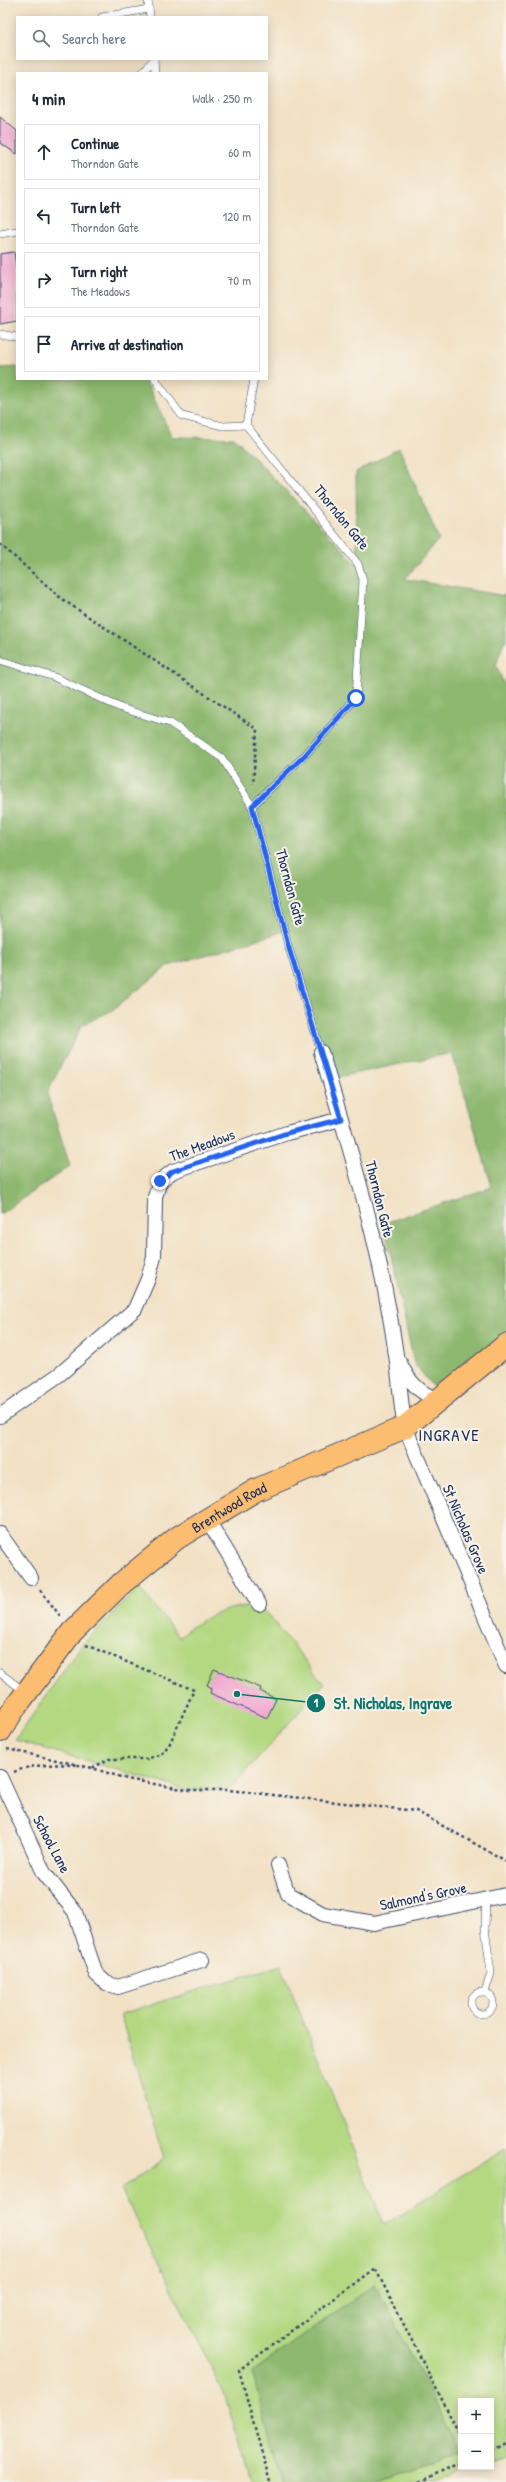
<!DOCTYPE html>
<html lang="en">
<head>
<meta charset="utf-8">
<style>
	body { margin:0; font-family:"Patrick Hand",sans-serif; background:#f6f6f7; color:#1f2937 }
	.controls { position:absolute; right:12px; bottom:12px; display:grid; overflow:hidden; border-radius:0px; box-shadow:0 2px 10px #0003 }
	.controls button { width:36px; height:36px; display:grid; place-items:center; padding:0; border:0; border-bottom:1px solid #e0e1e3; background:#fff; color:#1f2937; font:20px sans-serif }
	.stop { position:absolute; width:12px; height:12px; margin:-9px; border:3px solid #2563eb; border-radius:50%; background:#fff }
	.stop.end { background:#2563eb; border-color:#fff; box-shadow:0 1px 4px #0008 }
	.list { margin:0; padding:0; list-style:none }
	h2 { display:flex; justify-content:space-between; align-items:center; height:52px; margin:0; padding:0 16px; font-size:17px }
	h2 small { font-size:13px; font-weight:400; color:#747a83 }
	.list li { display:grid; grid-template-columns:26px 1fr auto; gap:12px; align-items:center; box-sizing:border-box; height:56px; margin:0 8px 8px; padding:0 8px; border:1px solid #e0e1e3; border-radius:0px }
	.list b { display:block; font-size:15px; white-space:nowrap }
	.list p { margin:0; font-size:13px; white-space:nowrap; color:#747a83 }
	.list em { font-size:13px; font-style:normal; color:#747a83 }
	.icon { flex:none; width:22px; height:22px; fill:none; stroke:currentColor; stroke-width:2; stroke-linecap:round; stroke-linejoin:round }
	.map { position:relative; flex:none; width:506px; height:2482px; overflow:hidden }
	.search { position:absolute; background:#fff; box-shadow:0 2px 10px #0003; left:16px; top:16px; width:252px; height:44px; display:flex; align-items:center; gap:10px; box-sizing:border-box; padding:0 14px; border-radius:0px; color:#747a83; font-size:15px }
	.panel { position:absolute; background:#fff; box-shadow:0 2px 10px #0003; left:16px; top:72px; width:252px; height:308px; border-radius:0px }
	.map>svg:first-child { display:block }
</style>
</head>
<body>
<div class="map">
<svg width="506" height="2482" viewBox="0 0 506 2482">
	<rect width="100%" height="100%" fill="#f7f3e8"/>
	<filter id="ink" filterUnits="userSpaceOnUse"><feTurbulence type="fractalNoise" baseFrequency=".025" numOctaves="2"/><feDisplacementMap in="SourceGraphic" scale="8" xChannelSelector="R" yChannelSelector="G"/><feConvolveMatrix kernelMatrix="1 2 1 2 8 2 1 2 1" color-interpolation-filters="sRGB"/></filter>
	<filter id="wash" filterUnits="userSpaceOnUse"><feTurbulence type="fractalNoise" baseFrequency=".012" numOctaves="4" result="noise"/><feDisplacementMap in="SourceGraphic" scale="16" xChannelSelector="R" yChannelSelector="G"/><feGaussianBlur stdDeviation="0.9" result="paint"/><feColorMatrix in="noise" values="0 0 0 0 0 0 0 0 0 0 0 0 0 0 0 0 0 1.4 0 .05"/><feComposite in="paint" operator="in"/></filter>
	<g filter="url(#wash)">
		<rect width="100%" height="100%" fill="#f2e1c5"/>
		<!-- green -->
		<g fill="#b3d881" stroke="#678470">
			<path d="M139 1587 179 1637C206 1614 224 1609 259 1604L324 1684 229 1790H187L15 1740 81 1646Z"/>
			<polygon points="281,1965 384,2225 506,2148 506,2459 491,2464 491,2401 461,2401 461,2467 481,2467 438,2482 252,2482 223,2390 121,2189 164,2159 120,2014"/>
		</g>
		<!-- forest -->
		<g fill="#8eb86f" stroke="#547466">
			<polygon points="17,367 17,379 145,379 172,437 235,438 357,564 356,472 399,448 439,539 405,579 506,596 506,641 504,641 496,665 506,689 506,1345 441,1397 414,1363 384,1223 492,1187 452,1053 329,1079 285,931 168,966 111,1011 82,1025 47,1093 70,1166 0,1214 0,368"/>
			<polygon points="375,2284 461,2454 367,2482 281,2482 252,2372"/>
		</g>
		<g id="blocks">
			<!-- building -->
			<g fill="#f0a6d0">
				<polygon points="0,117 17,131 17,154 0,143"/>
				<polygon points="14,252 17,275 17,321 0,324 0,254"/>
				<polygon points="214,1669 261,1688 260,1691 276,1699 267,1718 210,1693 212,1688 207,1685"/>
			</g>
		</g>
	</g>
	<g filter="url(#ink)">
		<use href="#blocks" fill-opacity="0" stroke="#3b4a6d" stroke-width="1"/>
		<g fill="none" stroke-linecap="round" stroke-linejoin="round">
			<!-- lane casing -->
			<g stroke="#3b4a6d" stroke-width="8">
				<g id="lane">
					<polyline points="148,0 150,17"/>
					<polyline points="102,17 149,9"/>
					<polyline points="154,59 155,73"/>
					<polyline points="142,73 154,59"/>
					<polyline points="0,234 17,231"/>
					<polyline points="0,334 17,337"/>
					<polyline points="155,379 182,416 223,426 246,425"/>
					<polyline points="246,425 358,564 363,580 356,698 306,754 252,806"/>
					<polyline points="246,425 254,379"/>
					<polyline points="0,660 54,677 121,708 170,723 222,758 252,806 288,945 321,1052"/>
					<polyline points="0,1673 24,1691"/>
					<circle cx="482" cy="2003" r="11"/>
					<polyline points="485,1992 491,1973 485,1928 486,1899"/>
				</g>
			</g>
			<!-- street casing -->
			<g stroke="#3b4a6d" stroke-width="16">
				<g id="street">
					<path d="M321 1052C351 1151 382 1252 396 1355 400 1379 400 1403 405 1427L506 1666"/>
					<path d="M400 1363C408 1381 419 1393 438 1400"/>
					<polyline points="0,1416 60,1374 135,1309 148,1279 154,1257 155,1197 160,1181 173,1171 287,1133 341,1119"/>
					<polyline points="207,1519 259,1604"/>
					<polyline points="0,1534 31,1578"/>
					<polyline points="0,1777 44,1873 75,1912 96,1974 106,1983 118,1987 202,1960"/>
					<polyline points="278,1865 288,1894 323,1914 374,1923 506,1895"/>
				</g>
			</g>
			<!-- primary casing -->
			<g stroke="#3b4a6d" stroke-width="24">
				<g id="primary">
					<path id="s1" d="M0 1731 14 1709 72 1632 122 1583 177 1538 256 1490 405 1427 506 1345"/>
				</g>
			</g>
			<!-- path -->
			<g stroke="#3b4a6d" stroke-width="2.5" stroke-dasharray="3 3" stroke-linecap="butt">
				<polyline points="0,544 62,599 257,729 253,784"/>
				<polyline points="40,1590 61,1617"/>
				<polyline points="86,1645 194,1690 169,1745 161,1754 147,1759 109,1759 92,1768"/>
				<polyline points="7,1749 92,1768 127,1779 187,1790 229,1790 416,1811 506,1861"/>
				<path d="M14 1772C32 1764 55 1764 76 1765"/>
				<polyline points="491,2450 506,2444"/>
				<polyline points="270,2482 239,2370 375,2268 461,2437"/>
				<polyline points="419,2482 461,2462"/>
			</g>
			<!-- lane -->
			<use href="#lane" stroke="#fff" stroke-width="7"/>
			<!-- street -->
			<use href="#street" stroke="#fff" stroke-width="14"/>
			<!-- primary -->
			<use href="#primary" stroke="#fcbd6f" stroke-width="22"/>
		</g>
	</g>
	<g fill="none" stroke-linecap="round" stroke-linejoin="round" filter="url(#ink)">
		<!-- route -->
		<polyline stroke="#2563eb" stroke-width="5" points="160,1181 173,1171 287,1133 341,1119 288,945 252,806 306,754 356,698"/>
	</g>
	<g text-anchor="middle" dominant-baseline="central" stroke-width="4" stroke-linejoin="round" paint-order="stroke">
		<!-- street labels -->
		<g font-size="15" fill="#1b2f5e" stroke="#f7f3e8">
			<text transform="translate(342 517) rotate(51)">Thorndon Gate</text>
			<text transform="translate(291 887) rotate(75)">Thorndon Gate</text>
			<text transform="translate(202 1145) rotate(-20)">The Meadows</text>
			<text transform="translate(380 1199) rotate(76)">Thorndon Gate</text>
			<text stroke="none"><textPath href="#s1" startOffset="324">Brentwood Road</textPath></text>
			<text transform="translate(466 1529) rotate(67)">St Nicholas Grove</text>
			<text transform="translate(52 1844) rotate(62)">School Lane</text>
			<text transform="translate(423 1896) rotate(-12)">Salmond's Grove</text>
		</g>
		<!-- quarter labels -->
		<g font-size="17" letter-spacing="1" fill="#1b2f5e" stroke="#f7f3e8">
			<text x="449" y="1434">INGRAVE</text>
		</g>
	</g>
	<!-- callouts -->
	<path fill="none" stroke="#0f766e" stroke-width="1.5" d="M237 1694L316 1703"/>
	<g fill="#0f766e" stroke="#f7f3e8" stroke-width="1.5">
		<circle cx="237" cy="1694" r="4"/>
		<circle cx="316" cy="1703" r="10"/>
	</g>
	<g font-size="12" text-anchor="middle" font-weight="bold" fill="#fff">
		<text x="316" y="1707">1</text>
	</g>
	<g font-size="16" text-anchor="middle" font-weight="bold" fill="#0f766e" stroke="#f7f3e8" stroke-width="4" stroke-linejoin="round" paint-order="stroke">
		<text x="393" y="1709">St. Nicholas, Ingrave</text>
	</g>
</svg>
<div class="controls">
<button>+</button>
<button>−</button>
</div>
<div class="stop" style="left:356px;top:698px"></div>
<div class="stop end" style="left:160px;top:1181px"></div>
<div class="search"><svg class="icon" aria-label="search" viewBox="0 0 24 24"><circle cx="10" cy="10" r="6"/><path d="M15 15l6 6"/></svg>Search here</div>
<section class="panel">
<h2>4 min<small>Walk · 250 m</small></h2>
<ul class="list">
<li><svg class="icon" aria-label="ahead" viewBox="0 0 24 24"><path d="M12 20V5M6 11l6-6 6 6"/></svg><div><b>Continue</b><p>Thorndon Gate</p></div><em>60 m</em></li>
<li><svg class="icon" aria-label="left" viewBox="0 0 24 24"><path d="M17 20v-9H6M10 6l-5 5 5 5"/></svg><div><b>Turn left</b><p>Thorndon Gate</p></div><em>120 m</em></li>
<li><svg class="icon" aria-label="right" viewBox="0 0 24 24"><path d="M7 20v-9h11M14 6l5 5-5 5"/></svg><div><b>Turn right</b><p>The Meadows</p></div><em>70 m</em></li>
<li><svg class="icon" aria-label="arrive" viewBox="0 0 24 24"><path d="M6 21V4h12l-3 4 3 4H6"/></svg><div><b>Arrive at destination</b></div></li>
</ul>
</section>
</div>
</body>
</html>
